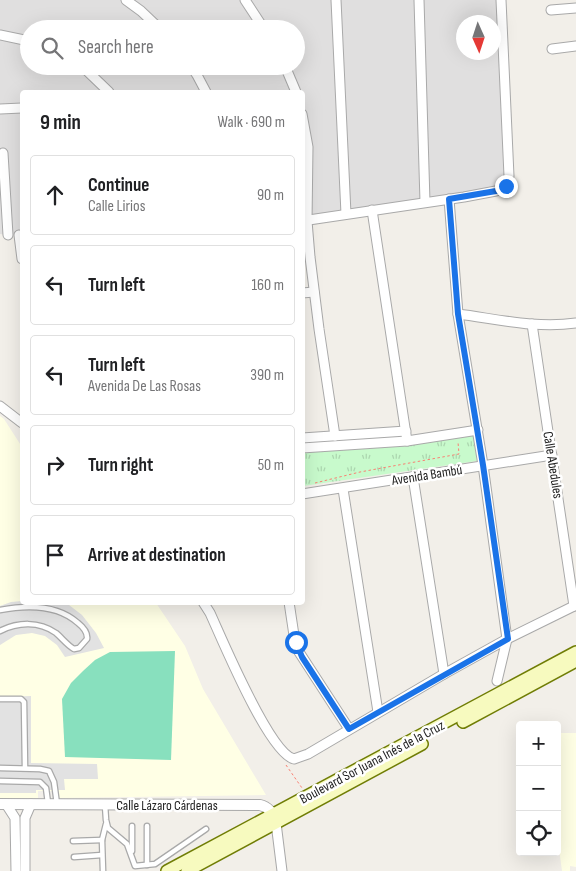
<!DOCTYPE html>
<html lang="en">
<head>
<meta charset="utf-8">
<style>
	body { margin:0; font-family:"Sofia Sans Condensed",sans-serif; background:#f2f2f2; color:#202124 }
	.controls { position:absolute; right:15px; bottom:15px; display:grid; overflow:hidden; border-radius:5px; box-shadow:0 5px 20px #0002 }
	.controls button { width:45px; height:45px; display:grid; place-items:center; padding:0; border:0; border-bottom:1px solid #e0e0e0; background:#fff; color:#202124; font:25px sans-serif }
	.compass { position:absolute; left:456px; top:15px; width:45px; height:45px; border-radius:50%; background:#fff; box-shadow:0 5px 20px #0002; rotate:177deg }
	.stop { position:absolute; width:15px; height:15px; margin:-11px; border:4px solid #1a73e8; border-radius:50%; background:#fff }
	.stop.end { background:#1a73e8; border-color:#fff; box-shadow:0 1px 5px #0008 }
	.list { margin:0; padding:0; list-style:none }
	h2 { display:flex; justify-content:space-between; align-items:center; height:65px; margin:0; padding:0 20px; font-size:21px }
	h2 small { font-size:16px; font-weight:400; color:#757577 }
	.list li { display:grid; grid-template-columns:32px 1fr auto; gap:15px; align-items:center; box-sizing:border-box; height:80px; margin:0 10px 10px; padding:0 10px; border:1px solid #e0e0e0; border-radius:5px }
	.list b { display:block; font-size:19px; white-space:nowrap }
	.list p { margin:0; font-size:16px; white-space:nowrap; color:#757577 }
	.list em { font-size:16px; font-style:normal; color:#757577 }
	.icon { flex:none; width:28px; height:28px; fill:none; stroke:currentColor; stroke-width:2; stroke-linecap:round; stroke-linejoin:round }
	.map { position:relative; flex:none; width:576px; height:871px; overflow:hidden }
	.search { position:absolute; background:#fff; box-shadow:0 5px 20px #0002; left:20px; top:20px; width:285px; height:55px; display:flex; align-items:center; gap:12px; box-sizing:border-box; padding:0 18px; border-radius:28px; color:#757577; font-size:19px }
	.panel { position:absolute; background:#fff; box-shadow:0 5px 20px #0002; left:20px; top:90px; width:285px; height:515px; border-radius:5px }
	.map>svg:first-child { display:block }
</style>
</head>
<body>
<div class="map">
<svg width="576" height="871" viewBox="0 0 576 871">
	<defs>
		<pattern id="park-tufts" width="24" height="20" patternUnits="userSpaceOnUse" patternTransform="scale(1.25)"><rect width="24" height="20" fill="#c8facc"/><path d="M3 7l-1-3M5 7V3M7 7l1-3M15 17l-1-3M17 17v-4M19 17l1-3" fill="none" stroke="#acd6af"/></pattern>
	</defs>
	<rect width="100%" height="100%" fill="#f2efe9"/>
	<!-- residential -->
	<g fill="#e0dfdf" fill-rule="evenodd">
		<path d="M0 0H501L506 186 303 221 302 92H22V109H0ZM464 22H494V52H464ZM29 29H296V66H29Z"/>
		<polygon points="22,110 22,234 8,235 0,234 0,111"/>
	</g>
	<!-- education -->
	<g fill="#ffffe5">
		<polygon points="0,416 4,419 22,447 22,602 156,603 185,646 203,689 266,795 58,798 58,791 38,791 38,798 0,798"/>
		<polygon points="557,733 576,733 576,867 570,866 570,871 562,871 557,834"/>
	</g>
	<!-- park -->
	<polygon fill="url(#park-tufts)" points="473,433 477,461 303,486 303,449"/>
	<!-- pitch -->
	<polygon fill="#88e0be" points="175,651 171,760 65,757 62,699 71,683 83,671 95,660 110,652"/>
	<!-- parking -->
	<g fill="#e2e2e2">
		<polygon points="22,601 22,602 63,602 69,605 82,615 96,633 104,648 65,657 57,645 45,636 32,633 16,635 0,645 0,606 11,602"/>
		<polygon points="31,696 31,763 97,764 98,779 64,779 65,790 36,790 36,793 0,793 0,697"/>
	</g>
	<g fill="none" stroke-linecap="round" stroke-linejoin="round">
		<!-- service casing -->
		<g stroke="#a9a9a9" stroke-width="7">
			<g id="service">
				<path d="M0 610C26 605 57 604 78 623 83 627 88 632 87 639L79 648 74 649C67 645 62 638 56 633 39 621 18 622 0 631"/>
				<polyline points="0,699 21,699 24,702 25,768"/>
				<polyline points="0,768 40,769 49,771 54,782 57,804"/>
				<polyline points="0,781 40,782 46,788 48,803"/>
				<polyline points="105,805 106,820 108,828 127,844 135,866 155,864 206,829"/>
				<polyline points="73,841 102,840"/>
				<polyline points="132,851 132,826"/>
				<polyline points="74,857 102,855"/>
				<polyline points="147,865 147,826"/>
				<polyline points="103,871 102,840 106,824"/>
			</g>
		</g>
		<!-- minor casing -->
		<g stroke="#a9a9a9" stroke-width="11">
			<g id="minor">
				<polyline points="126,0 141,11 160,29"/>
				<polyline points="245,0 264,29"/>
				<polyline points="336,0 346,214"/>
				<polyline points="419,0 425,202"/>
				<polyline points="551,10 576,8"/>
				<polyline points="0,35 29,41"/>
				<polyline points="552,49 576,46"/>
				<polyline points="82,66 109,92"/>
				<polyline points="191,66 197,75 206,92"/>
				<polyline points="285,66 296,92"/>
				<polyline points="0,109 22,108"/>
				<polyline points="302,114 308,147 307,221 310,257 319,329 335,436"/>
				<polyline points="3,153 8,235"/>
				<polyline points="449,199 458,314 483,465 507,639 497,681"/>
				<polyline points="372,210 407,441"/>
				<polyline points="302,221 464,197 496,191 506,186 509,176 501,0"/>
				<polyline points="19,235 22,259"/>
				<polyline points="302,293 314,292"/>
				<path d="M458 314C497 319 537 329 576 323"/>
				<polyline points="532,324 574,606"/>
				<polyline points="0,406 22,423"/>
				<polyline points="302,438 406,431"/>
				<polyline points="302,448 407,441 478,430"/>
				<polyline points="413,477 444,674"/>
				<polyline points="343,489 378,712"/>
				<polyline points="302,494 552,455"/>
				<path d="M203 602 210 613C222 639 269 753 294 759L308 754 444 674 507 639 576 605"/>
				<polyline points="289,602 295,642 299,652 349,729"/>
				<polyline points="6,804 15,818 16,871"/>
				<polyline points="276,823 282,871"/>
				<polyline points="25,871 25,818 31,804"/>
			</g>
		</g>
		<!-- tertiary casing -->
		<g stroke="#a9a9a9" stroke-width="12">
			<path id="tertiary" d="M0 804 260 805C269 807 273 813 276 822"/>
		</g>
		<!-- secondary casing -->
		<g stroke="#707d05" stroke-width="14">
			<g id="secondary">
				<polyline points="463,722 576,661"/>
				<polyline points="167,871 576,652"/>
				<polyline points="187,871 422,744"/>
			</g>
		</g>
		<!-- path -->
		<g stroke="#fa8072" stroke-width="1" stroke-dasharray="2.5 2.5" stroke-linecap="butt">
			<polyline points="315,483 360,472 459,454 458,442"/>
			<polyline points="286,765 302,788"/>
		</g>
		<!-- service -->
		<use href="#service" stroke="#fff" stroke-width="4.5"/>
		<!-- minor -->
		<use href="#minor" stroke="#fff" stroke-width="9"/>
		<!-- tertiary -->
		<use href="#tertiary" stroke="#fff" stroke-width="10"/>
		<!-- secondary -->
		<use href="#secondary" stroke="#f7fabf" stroke-width="11"/>
	</g>
	<g fill="none" stroke-linecap="round" stroke-linejoin="round">
		<!-- route -->
		<polyline stroke="#1a73e8" stroke-width="6" points="296,642 302,657 349,729 508,639 483,465 458,314 449,199 496,191 506,186"/>
	</g>
	<g text-anchor="middle" dominant-baseline="central" stroke-width="5" stroke-linejoin="round" paint-order="stroke">
		<!-- street labels -->
		<g font-size="14" fill="#222" stroke="#fff">
			<text transform="translate(553 465) rotate(81)">Calle Abedules</text>
			<text transform="translate(427 475) rotate(-9)">Avenida Bambú</text>
			<text transform="translate(372 762) rotate(-28)">Boulevard Sor Juana Inés de la Cruz</text>
			<text x="167" y="805">Calle Lázaro Cárdenas</text>
		</g>
	</g>
</svg>
<div class="controls">
<button>+</button>
<button>−</button>
<button><svg class="icon" aria-label="locate" viewBox="0 0 24 24"><circle cx="12" cy="12" r="6"/><path d="M12 2v4M12 18v4M2 12h4M18 12h4"/></svg></button>
</div>
<svg class="compass" viewBox="-18 -18 36 36"><path d="M0-13l5 13h-10z" fill="#e53935"/><path d="M0 13l5-13h-10z" fill="#757577"/></svg>
<div class="stop" style="left:296px;top:642px"></div>
<div class="stop end" style="left:506px;top:186px"></div>
<div class="search"><svg class="icon" aria-label="search" viewBox="0 0 24 24"><circle cx="10" cy="10" r="6"/><path d="M15 15l6 6"/></svg>Search here</div>
<section class="panel">
<h2>9 min<small>Walk · 690 m</small></h2>
<ul class="list">
<li><svg class="icon" aria-label="ahead" viewBox="0 0 24 24"><path d="M12 20V5M6 11l6-6 6 6"/></svg><div><b>Continue</b><p>Calle Lirios</p></div><em>90 m</em></li>
<li><svg class="icon" aria-label="left" viewBox="0 0 24 24"><path d="M17 20v-9H6M10 6l-5 5 5 5"/></svg><div><b>Turn left</b></div><em>160 m</em></li>
<li><svg class="icon" aria-label="left" viewBox="0 0 24 24"><path d="M17 20v-9H6M10 6l-5 5 5 5"/></svg><div><b>Turn left</b><p>Avenida De Las Rosas</p></div><em>390 m</em></li>
<li><svg class="icon" aria-label="right" viewBox="0 0 24 24"><path d="M7 20v-9h11M14 6l5 5-5 5"/></svg><div><b>Turn right</b></div><em>50 m</em></li>
<li><svg class="icon" aria-label="arrive" viewBox="0 0 24 24"><path d="M6 21V4h12l-3 4 3 4H6"/></svg><div><b>Arrive at destination</b></div></li>
</ul>
</section>
</div>
</body>
</html>
